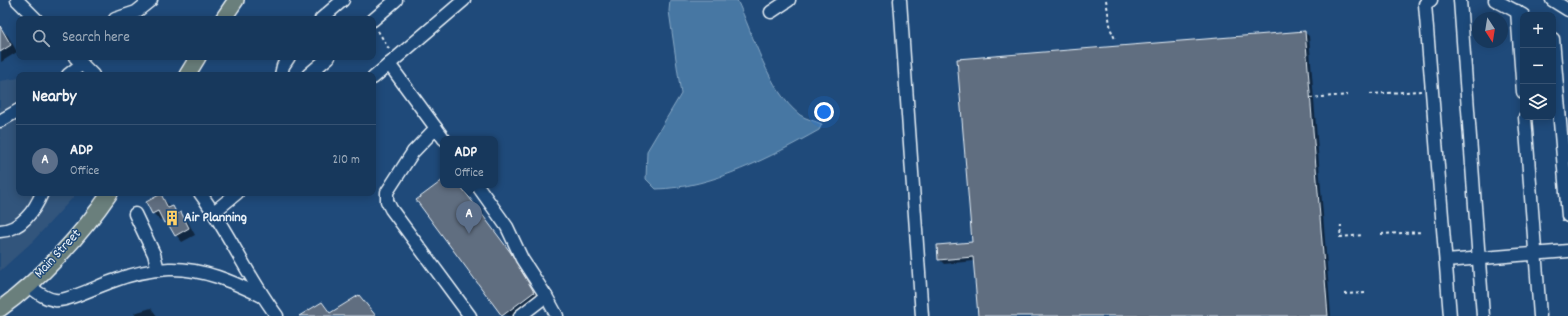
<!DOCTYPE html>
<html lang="en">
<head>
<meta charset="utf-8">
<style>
	body { margin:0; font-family:Dekko,sans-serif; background:#244365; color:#f1f3f6 }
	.controls { position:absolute; right:12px; top:12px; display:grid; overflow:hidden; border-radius:8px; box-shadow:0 2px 10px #0003 }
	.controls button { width:36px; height:36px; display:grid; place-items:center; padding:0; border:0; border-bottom:1px solid #365272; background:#17385c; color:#f1f3f6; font:20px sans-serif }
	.compass { position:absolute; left:1472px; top:12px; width:36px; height:36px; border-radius:50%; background:#17385c; box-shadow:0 2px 10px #0003; rotate:168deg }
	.you { position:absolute; left:824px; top:112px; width:14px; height:14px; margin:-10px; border:3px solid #fff; border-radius:50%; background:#1a73e8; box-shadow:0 0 0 6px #1a73e833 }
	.badge { display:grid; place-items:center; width:26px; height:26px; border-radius:50%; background:#e69b98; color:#fff; font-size:13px; font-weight:700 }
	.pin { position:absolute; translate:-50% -33px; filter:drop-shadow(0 1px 2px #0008) }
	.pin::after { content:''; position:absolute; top:21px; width:14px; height:12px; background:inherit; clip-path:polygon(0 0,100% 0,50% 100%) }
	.popup { position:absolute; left:440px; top:136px; width:58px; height:52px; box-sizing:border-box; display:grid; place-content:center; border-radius:8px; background:#17385c; filter:drop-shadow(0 1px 3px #0005); font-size:13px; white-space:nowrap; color:#9eacbb }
	.popup b { font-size:15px; color:#f1f3f6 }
	.popup::after { content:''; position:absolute; left:50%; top:100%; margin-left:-8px; border:8px solid transparent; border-top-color:#17385c }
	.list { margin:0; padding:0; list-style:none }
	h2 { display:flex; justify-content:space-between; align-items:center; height:52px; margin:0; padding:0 16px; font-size:17px }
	h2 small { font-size:13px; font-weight:400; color:#9eacbb }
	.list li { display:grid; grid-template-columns:26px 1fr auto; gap:12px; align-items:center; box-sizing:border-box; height:72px; padding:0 16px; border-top:1px solid #365272 }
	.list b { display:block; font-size:15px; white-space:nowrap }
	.list p { margin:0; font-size:13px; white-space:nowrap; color:#9eacbb }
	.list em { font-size:13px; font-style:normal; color:#9eacbb }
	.icon { flex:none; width:22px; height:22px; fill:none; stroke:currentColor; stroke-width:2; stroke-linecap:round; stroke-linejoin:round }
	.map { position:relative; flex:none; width:1568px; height:316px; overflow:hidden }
	.search { position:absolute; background:#17385c; box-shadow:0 2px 10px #0003; left:16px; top:16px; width:360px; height:44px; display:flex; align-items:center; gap:10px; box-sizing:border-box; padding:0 14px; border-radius:8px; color:#9eacbb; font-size:15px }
	.panel { position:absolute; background:#17385c; box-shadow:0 2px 10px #0003; left:16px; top:72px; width:360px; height:124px; border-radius:8px }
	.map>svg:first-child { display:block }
</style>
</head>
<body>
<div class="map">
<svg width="1568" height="316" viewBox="0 0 1568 316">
	<rect width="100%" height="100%" fill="#1f4a7a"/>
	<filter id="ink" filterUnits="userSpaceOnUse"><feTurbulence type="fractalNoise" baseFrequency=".025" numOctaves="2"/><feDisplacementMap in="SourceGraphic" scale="8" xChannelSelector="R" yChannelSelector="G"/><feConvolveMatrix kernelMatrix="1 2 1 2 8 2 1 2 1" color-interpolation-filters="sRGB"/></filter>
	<g filter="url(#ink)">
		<!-- built -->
		<polygon fill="#33557c" points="19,78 19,193 77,193 33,241 0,271 0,81"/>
		<!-- water -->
		<path fill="#4777a3" stroke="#87a8c5" d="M670 0H737C754 36 768 90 800 115 806 119 815 121 822 124L819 130C771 157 712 188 656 189L646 179 647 151 681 94 669 11Z"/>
		<!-- shadow -->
		<g fill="#0007">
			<polygon points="1,29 8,36 17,52 1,62"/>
			<polygon points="1304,32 1309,36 1331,316 979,316 974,261 944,264 939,259 973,242"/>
			<polygon points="443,181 443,185 460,185 515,259 538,297 513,316 503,315 418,200"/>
			<polygon points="161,195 171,208 172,207 187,220 195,235 182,242 163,219 160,220 153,213 147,202"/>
			<polygon points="151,308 157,316 136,316 134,313"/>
		</g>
		<!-- building -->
		<g fill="#616e80" stroke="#e8f1f8">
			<polygon points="0,26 11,45 0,52"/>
			<polygon points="1305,31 1328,316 978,316 973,257 938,260 937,245 972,242 957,59"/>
			<polygon points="443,180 443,185 460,185 511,253 534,292 502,316 416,200"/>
			<polygon points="161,194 168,208 173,206 177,214 181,212 189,228 175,236 167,222 164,223 158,211 152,214 146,202"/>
			<polygon points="359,295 376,316 299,316 322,302 330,313"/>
		</g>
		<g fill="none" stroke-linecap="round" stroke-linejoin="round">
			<!-- minor casing -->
			<g stroke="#e8f1f8" stroke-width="15">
				<g id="minor">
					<polyline points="17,0 36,19"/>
					<polyline points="900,0 922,316"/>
					<polyline points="1431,0 1425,4 1450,316"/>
					<polyline points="1460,0 1483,316"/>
					<polyline points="1495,0 1523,15"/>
					<polyline points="1552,0 1568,10"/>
					<polyline points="1517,11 1523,92"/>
					<polyline points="771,12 789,0"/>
					<polyline points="115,19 136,12 151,0"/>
					<polyline points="321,19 343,0"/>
					<polyline points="373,20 396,0"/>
					<polyline points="1553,39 1568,216"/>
					<polyline points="75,57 93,75"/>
					<polyline points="389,64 444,139"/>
					<polyline points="68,75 82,64"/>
					<polyline points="281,75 283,66 289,57"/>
					<polyline points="308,75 329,57"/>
					<polyline points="373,78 464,0"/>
					<polyline points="1525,117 1540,316"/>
					<polyline points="0,121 19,110"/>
					<polyline points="436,128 413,152 387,192 387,201 391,209 470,316"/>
					<polyline points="477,185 507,227 522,259 546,296 557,316"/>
					<path d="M200 193C229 232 248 278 277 316"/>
					<polyline points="214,212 237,193"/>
					<polyline points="135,214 154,254 158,270"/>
					<path d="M0 231C21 230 35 210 42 193"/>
					<polyline points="1446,261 1568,251"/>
					<path d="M29 286C37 292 45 299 55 300 67 302 100 285 113 281 131 274 150 270 169 269 203 268 233 282 262 296"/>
					<polyline points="520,316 546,296"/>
				</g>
			</g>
			<!-- major casing -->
			<g stroke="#e8f1f8" stroke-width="18">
				<g id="major">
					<polyline points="223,19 236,0"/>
					<polyline points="187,75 198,57"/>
					<path d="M0 309C39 281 83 233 110 193"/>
				</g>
			</g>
			<!-- path -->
			<g stroke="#e8f1f8" stroke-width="2" stroke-dasharray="3 3" stroke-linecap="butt">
				<polyline points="1106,0 1111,30 1115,39"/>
				<polyline points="378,31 389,49"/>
				<polyline points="1370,94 1421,91"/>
				<polyline points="1310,98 1348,95"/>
				<polyline points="1341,225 1340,237 1363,235"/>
				<polyline points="1381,234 1423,232"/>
				<polyline points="1344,294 1367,293"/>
			</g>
			<!-- minor -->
			<use href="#minor" stroke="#1f4a7a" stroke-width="12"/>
			<!-- major -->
			<use href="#major" stroke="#6b7f7c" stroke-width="15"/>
		</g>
	</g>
	<!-- icons -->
	<defs>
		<g id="building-bare" transform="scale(1.2)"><path d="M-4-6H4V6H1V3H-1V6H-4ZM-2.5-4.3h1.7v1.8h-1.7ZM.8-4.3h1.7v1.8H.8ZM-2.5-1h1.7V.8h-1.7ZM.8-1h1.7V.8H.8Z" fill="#ffd166" stroke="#1f4a7a" stroke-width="2.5" paint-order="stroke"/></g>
	</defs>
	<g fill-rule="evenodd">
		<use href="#building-bare" x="172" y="218"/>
	</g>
	<g text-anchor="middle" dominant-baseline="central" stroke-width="3" stroke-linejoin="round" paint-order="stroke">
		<!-- poi labels -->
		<g font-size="14" font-weight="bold" fill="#e8f1f8" stroke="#1f4a7a" text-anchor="start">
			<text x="184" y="218">Air Planning</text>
		</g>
		<!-- street labels -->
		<g font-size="14" fill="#e8f1f8" stroke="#1f4a7a">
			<text transform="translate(58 254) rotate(-47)">Main Street</text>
		</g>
	</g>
</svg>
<div class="controls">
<button>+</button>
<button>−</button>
<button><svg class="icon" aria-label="layers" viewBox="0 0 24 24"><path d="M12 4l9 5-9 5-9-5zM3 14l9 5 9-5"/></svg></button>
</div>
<svg class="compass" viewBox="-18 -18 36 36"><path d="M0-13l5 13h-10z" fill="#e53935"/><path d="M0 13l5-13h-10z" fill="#9eacbb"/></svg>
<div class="you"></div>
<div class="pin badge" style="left:469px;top:234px;background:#5c6f8a">A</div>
<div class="popup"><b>ADP</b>Office</div>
<div class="search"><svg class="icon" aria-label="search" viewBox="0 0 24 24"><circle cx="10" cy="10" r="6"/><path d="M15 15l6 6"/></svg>Search here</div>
<section class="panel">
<h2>Nearby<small></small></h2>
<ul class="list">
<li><span class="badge" style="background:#5c6f8a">A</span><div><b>ADP</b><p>Office</p></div><em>210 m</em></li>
</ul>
</section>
</div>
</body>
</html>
